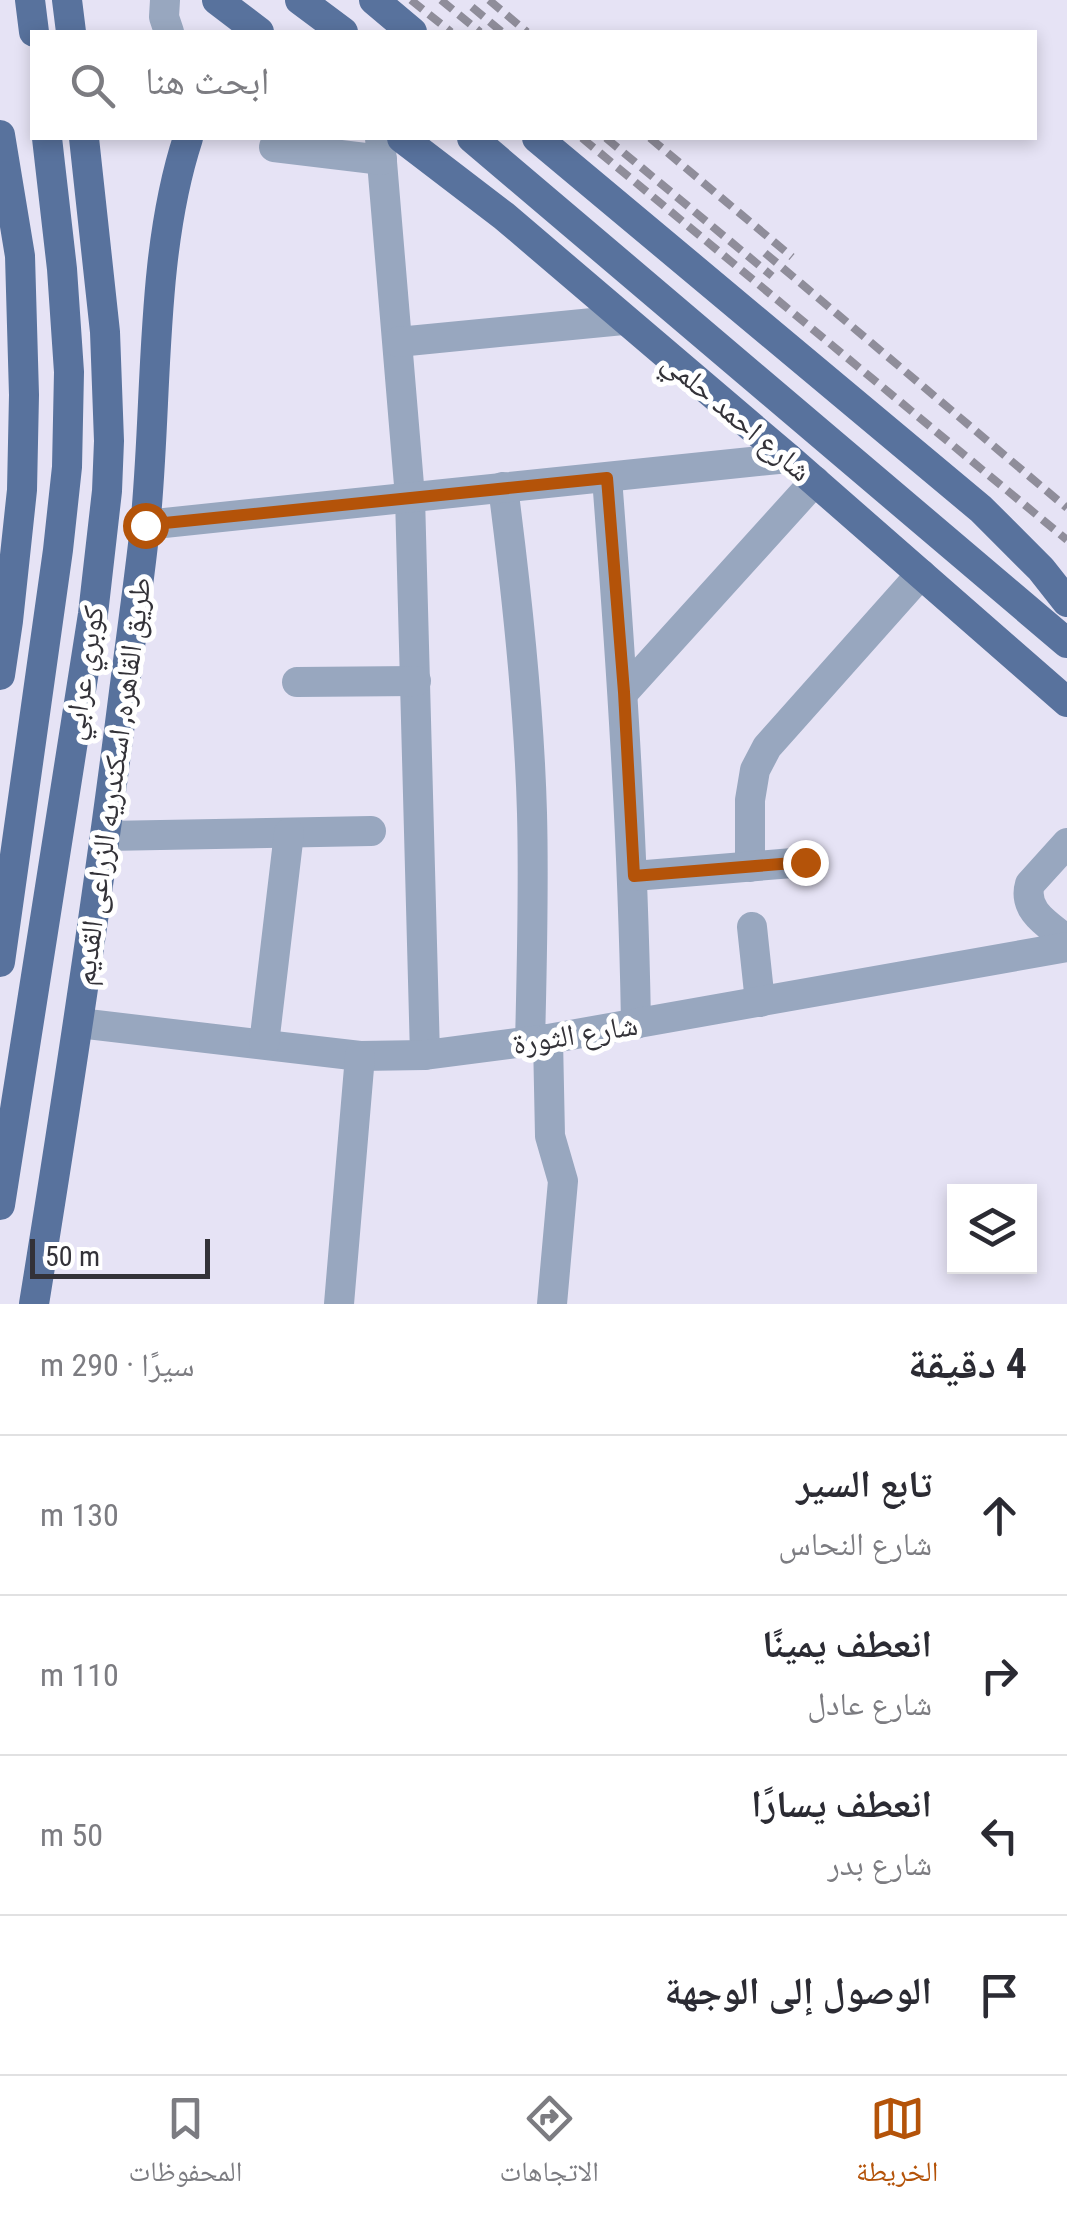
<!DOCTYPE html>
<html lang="ar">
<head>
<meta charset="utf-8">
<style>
	body { margin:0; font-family:"Roboto Condensed","Noto Naskh Arabic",sans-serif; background:#f7f7f7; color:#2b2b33; direction:rtl }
	.controls { position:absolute; right:30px; bottom:30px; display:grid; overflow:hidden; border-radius:0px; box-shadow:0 5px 15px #0003 }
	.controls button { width:90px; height:90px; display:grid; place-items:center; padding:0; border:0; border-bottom:2px solid #e1e1e2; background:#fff; color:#2b2b33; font:50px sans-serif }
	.scale { position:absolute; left:30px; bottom:25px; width:180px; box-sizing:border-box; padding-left:10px; border:5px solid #333238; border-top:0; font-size:28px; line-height:35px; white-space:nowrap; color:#333238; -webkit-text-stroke:8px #fff; paint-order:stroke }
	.stop { position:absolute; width:30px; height:30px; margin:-22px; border:8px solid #b45309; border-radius:50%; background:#fff }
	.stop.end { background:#b45309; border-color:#fff; box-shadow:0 2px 10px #0008 }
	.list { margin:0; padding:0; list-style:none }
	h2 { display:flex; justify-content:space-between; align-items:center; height:130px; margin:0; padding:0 40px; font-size:42px }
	h2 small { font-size:32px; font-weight:400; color:#7c7c81 }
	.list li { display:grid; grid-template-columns:65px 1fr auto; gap:30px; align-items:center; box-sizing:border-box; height:160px; padding:0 40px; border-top:2px solid #e1e1e2 }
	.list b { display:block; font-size:38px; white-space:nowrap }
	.list p { margin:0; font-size:32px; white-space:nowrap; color:#7c7c81 }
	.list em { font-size:32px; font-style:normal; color:#7c7c81 }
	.icon { flex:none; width:55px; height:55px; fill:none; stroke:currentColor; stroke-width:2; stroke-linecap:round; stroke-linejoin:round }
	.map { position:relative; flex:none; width:1067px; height:1304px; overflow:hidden; direction:ltr }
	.search { position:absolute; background:#fff; box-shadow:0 5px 15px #0003; left:30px; right:30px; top:30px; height:110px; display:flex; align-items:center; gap:25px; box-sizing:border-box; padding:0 35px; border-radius:0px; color:#7c7c81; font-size:38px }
	.sheet { height:770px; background:#fff }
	nav { display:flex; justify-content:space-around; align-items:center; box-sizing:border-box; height:140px; border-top:2px solid #e1e1e2; background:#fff; font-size:28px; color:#7c7c81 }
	nav a { display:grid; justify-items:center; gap:5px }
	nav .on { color:#b45309 }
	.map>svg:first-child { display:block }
</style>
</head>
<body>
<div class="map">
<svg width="1067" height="1304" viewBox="0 0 1067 1304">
	<rect width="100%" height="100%" fill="#e6e3f5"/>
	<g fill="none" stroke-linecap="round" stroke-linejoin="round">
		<!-- minor -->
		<g stroke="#98a7bf" stroke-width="30">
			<polyline points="165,0 164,17 169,32"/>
			<polyline points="380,138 410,497 425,1055"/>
			<polyline points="274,147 382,160"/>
			<polyline points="398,342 623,320"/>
			<path d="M607 478C621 660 633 841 636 1024"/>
			<path d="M503 487C517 595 529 704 532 813 534 889 532 966 530 1042"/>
			<polyline points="145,525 788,458"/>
			<polyline points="297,682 416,681"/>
			<polyline points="624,692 815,481"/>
			<polyline points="106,836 371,831"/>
			<path d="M1067 843 1030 884C1022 911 1049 925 1067 940"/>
			<polyline points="750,867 750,800 755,770 767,747 921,574"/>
			<polyline points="634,876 805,862"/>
			<polyline points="752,927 760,1002"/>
			<polyline points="79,1023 360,1056 425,1055 548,1039 1067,947"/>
			<polyline points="548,1039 550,1136 563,1181 552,1304"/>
			<polyline points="264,1044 289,833"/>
			<polyline points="339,1304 360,1056"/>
		</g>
		<!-- major -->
		<g stroke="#58729d" stroke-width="30">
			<polyline points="30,0 34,32"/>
			<polyline points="67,0 71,32"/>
			<polyline points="217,0 259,32"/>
			<polyline points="300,0 343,32"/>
			<polyline points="374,0 412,32"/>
			<polyline points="0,135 20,256 24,395 22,490 8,621 0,675"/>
			<polyline points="402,138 504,216 788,458 1067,702"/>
			<polyline points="472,138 1067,643"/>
			<polyline points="537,138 981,509 1041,569 1067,602"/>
			<polyline points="0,962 58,550 67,467 69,372 62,269 47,138"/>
			<polyline points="0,1205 93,614 107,491 109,441 105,332 84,138"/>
			<path d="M34 1304C67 1100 98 897 124 692 131 637 139 582 145 527 158 402 149 257 188 138"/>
		</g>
		<!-- rail -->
		<g stroke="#8f8d9a" stroke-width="8" stroke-dasharray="15 8" stroke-linecap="butt">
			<polyline points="411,0 451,32"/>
			<polyline points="441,0 480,32"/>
			<polyline points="489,0 527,32"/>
			<polyline points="472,7 502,32"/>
			<polyline points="582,138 1067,540"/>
			<polyline points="606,138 772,276"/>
			<polyline points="650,138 792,257"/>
			<polyline points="765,253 1067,508"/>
		</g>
	</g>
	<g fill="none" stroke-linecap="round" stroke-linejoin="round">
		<!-- route -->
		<polyline stroke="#b45309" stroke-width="12" points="145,525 607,478 624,692 634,876 805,862"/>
	</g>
	<g text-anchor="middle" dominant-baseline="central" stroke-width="10" stroke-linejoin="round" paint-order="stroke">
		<!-- street labels -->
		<g font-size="30" fill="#333238" stroke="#fff">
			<text transform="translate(737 416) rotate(40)">شارع احمد حلمي</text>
			<text transform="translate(83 673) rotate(-81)">كوبري عرابي</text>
			<text transform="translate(112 781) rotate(-82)">طريق القاهره, اسكندريه الزراعى القديم</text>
			<text transform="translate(575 1034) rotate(-9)">شارع الثورة</text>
		</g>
	</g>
</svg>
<div class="controls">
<button><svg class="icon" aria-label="layers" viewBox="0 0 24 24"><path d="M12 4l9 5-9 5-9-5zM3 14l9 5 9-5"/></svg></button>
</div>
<div class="scale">50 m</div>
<div class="stop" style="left:145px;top:525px"></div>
<div class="stop end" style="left:805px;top:862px"></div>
<div class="search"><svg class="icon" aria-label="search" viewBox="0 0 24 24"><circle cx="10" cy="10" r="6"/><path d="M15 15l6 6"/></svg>ابحث هنا</div>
</div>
<section class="sheet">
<h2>4 دقيقة<small>سيرًا · 290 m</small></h2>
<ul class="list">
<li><svg class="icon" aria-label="ahead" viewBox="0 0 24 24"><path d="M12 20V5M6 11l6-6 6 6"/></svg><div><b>تابع السير</b><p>شارع النحاس</p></div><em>130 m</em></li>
<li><svg class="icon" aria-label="right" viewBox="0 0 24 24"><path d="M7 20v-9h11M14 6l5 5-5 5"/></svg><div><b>انعطف يمينًا</b><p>شارع عادل</p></div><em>110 m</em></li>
<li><svg class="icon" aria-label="left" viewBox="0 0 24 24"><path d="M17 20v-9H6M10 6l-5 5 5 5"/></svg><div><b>انعطف يسارًا</b><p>شارع بدر</p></div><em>50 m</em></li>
<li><svg class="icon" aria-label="arrive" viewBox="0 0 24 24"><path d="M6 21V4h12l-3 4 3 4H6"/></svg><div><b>الوصول إلى الوجهة</b></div></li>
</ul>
</section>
<nav>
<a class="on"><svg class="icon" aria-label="map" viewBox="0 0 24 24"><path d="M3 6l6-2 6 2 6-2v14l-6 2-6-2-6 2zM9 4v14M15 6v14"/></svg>الخريطة</a>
<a><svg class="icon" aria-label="directions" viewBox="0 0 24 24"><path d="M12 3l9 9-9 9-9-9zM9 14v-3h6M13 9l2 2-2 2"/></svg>الاتجاهات</a>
<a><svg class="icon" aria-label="saved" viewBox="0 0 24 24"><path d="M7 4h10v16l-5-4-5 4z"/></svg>المحفوظات</a>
</nav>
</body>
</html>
